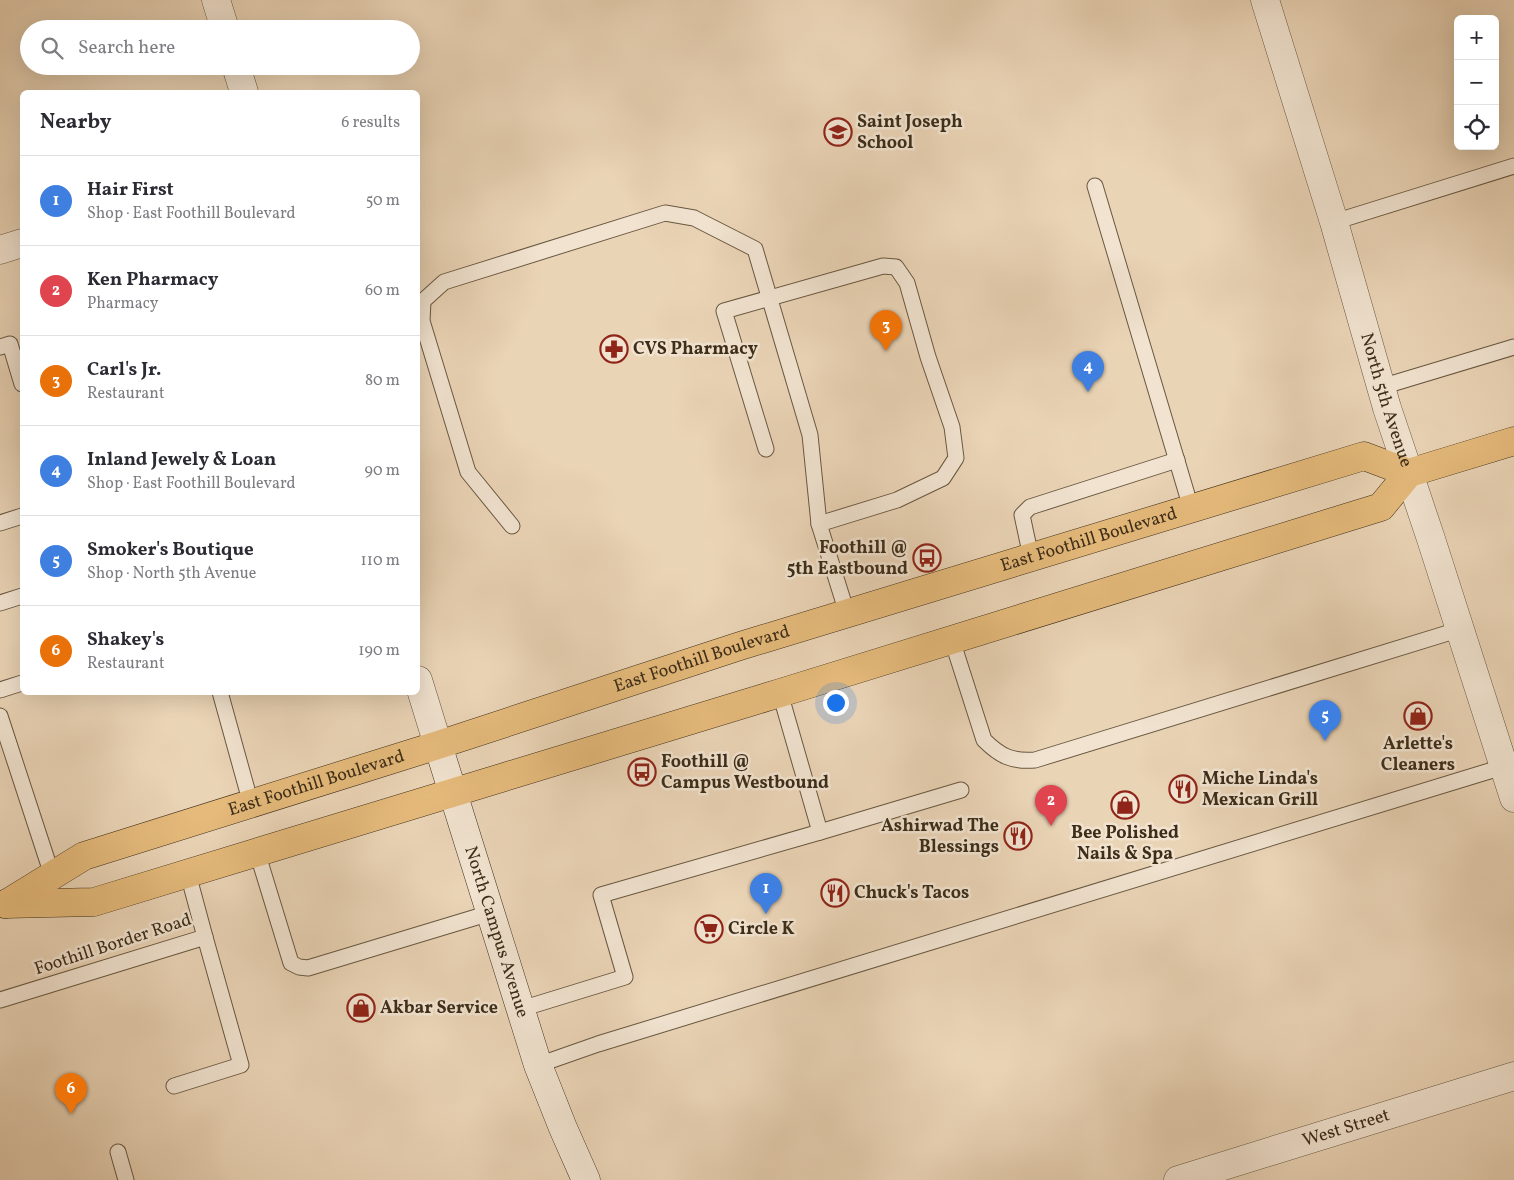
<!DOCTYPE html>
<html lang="en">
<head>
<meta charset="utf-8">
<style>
	body { margin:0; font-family:Vollkorn,serif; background:#f7f7f7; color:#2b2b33 }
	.controls { position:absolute; right:15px; top:15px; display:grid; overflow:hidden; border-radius:8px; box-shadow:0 5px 20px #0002 }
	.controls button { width:45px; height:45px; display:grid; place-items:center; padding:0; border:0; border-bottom:1px solid #e1e1e2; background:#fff; color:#2b2b33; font:25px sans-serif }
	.you { position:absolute; left:835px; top:702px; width:18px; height:18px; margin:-12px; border:4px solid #fff; border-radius:50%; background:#1a73e8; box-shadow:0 0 0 8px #1a73e833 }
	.badge { display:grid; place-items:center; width:32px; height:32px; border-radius:50%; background:#db2777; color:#fff; font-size:16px; font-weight:700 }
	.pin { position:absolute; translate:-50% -41px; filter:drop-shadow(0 1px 2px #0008) }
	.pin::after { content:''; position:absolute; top:26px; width:18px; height:15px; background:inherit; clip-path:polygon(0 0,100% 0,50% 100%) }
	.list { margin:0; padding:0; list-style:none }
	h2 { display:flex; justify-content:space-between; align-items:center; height:65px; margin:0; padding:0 20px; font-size:21px }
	h2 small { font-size:16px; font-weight:400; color:#7c7c81 }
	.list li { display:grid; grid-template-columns:32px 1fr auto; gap:15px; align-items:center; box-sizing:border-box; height:90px; padding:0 20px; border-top:1px solid #e1e1e2 }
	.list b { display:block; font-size:19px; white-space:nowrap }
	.list p { margin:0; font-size:16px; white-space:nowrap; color:#7c7c81 }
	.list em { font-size:16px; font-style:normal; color:#7c7c81 }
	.icon { flex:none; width:28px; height:28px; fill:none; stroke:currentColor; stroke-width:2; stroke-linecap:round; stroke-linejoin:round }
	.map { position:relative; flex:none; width:1514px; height:1180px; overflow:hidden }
	.search { position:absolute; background:#fff; box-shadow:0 5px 20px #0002; left:20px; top:20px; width:400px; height:55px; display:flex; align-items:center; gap:12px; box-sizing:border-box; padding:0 18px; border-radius:28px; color:#7c7c81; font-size:19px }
	.panel { position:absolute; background:#fff; box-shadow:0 5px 20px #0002; left:20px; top:90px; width:400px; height:605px; border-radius:8px }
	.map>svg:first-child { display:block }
</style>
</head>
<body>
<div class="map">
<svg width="1514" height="1180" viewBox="0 0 1514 1180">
	<rect width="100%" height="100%" fill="#ead4b6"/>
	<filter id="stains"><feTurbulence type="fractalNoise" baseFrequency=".004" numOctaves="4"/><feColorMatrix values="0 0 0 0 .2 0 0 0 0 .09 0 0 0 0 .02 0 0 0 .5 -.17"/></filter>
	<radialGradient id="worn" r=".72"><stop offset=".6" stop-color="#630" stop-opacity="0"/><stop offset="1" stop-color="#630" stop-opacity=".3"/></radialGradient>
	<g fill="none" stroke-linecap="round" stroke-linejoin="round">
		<!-- service casing -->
		<g stroke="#685740" stroke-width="17">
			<g id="service">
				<polyline points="1095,186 1191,508"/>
				<polyline points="1334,222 1514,166"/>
				<polyline points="0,347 10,344 22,384"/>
				<polyline points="1381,387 1514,347"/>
				<polyline points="766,449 724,311 883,266 896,267 907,283 928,357 952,427 956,458 943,478 897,500 819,524"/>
				<polyline points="0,523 22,516"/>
				<polyline points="512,526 468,472 422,321 423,301 444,282 665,213 694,218 755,249 810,435 819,524 847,613"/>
				<polyline points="1031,557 1022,515 1030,507 1177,460"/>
				<polyline points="0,603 22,596"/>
				<path d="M952 640 984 740C1000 756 1012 762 1035 760L1461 629"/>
				<polyline points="0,690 22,683"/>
				<polyline points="220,692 251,804"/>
				<polyline points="0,716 52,875"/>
				<polyline points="820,832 961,790"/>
				<polyline points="257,852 291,963 299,967 308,968 490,913"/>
				<polyline points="0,1000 205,937 188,874"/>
				<polyline points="521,1009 625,977 601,895 820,832 780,693"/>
				<polyline points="538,1065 598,1044 1509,765"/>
				<polyline points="174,1086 241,1065 205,937"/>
				<polyline points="118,1152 126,1180"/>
			</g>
		</g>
		<!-- minor casing -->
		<g stroke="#685740" stroke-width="29">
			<g id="minor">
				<path id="s1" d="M1265 0 1334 222 1387 408 1431 539 1514 798"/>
				<polyline points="0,250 22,243"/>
				<path id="s2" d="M1178 1180 1514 1076"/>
			</g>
		</g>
		<!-- tertiary casing -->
		<g stroke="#685740" stroke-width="29">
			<g id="tertiary">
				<polyline points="216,0 225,29"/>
				<polyline points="236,66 244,92"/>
				<polyline points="418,680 438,745"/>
			</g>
		</g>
		<!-- secondary casing -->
		<g stroke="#3c2d19" stroke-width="29">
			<g id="secondary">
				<path id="s3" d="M438 745 538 1065 563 1128 586 1180"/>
			</g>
		</g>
		<!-- primary casing -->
		<g stroke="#3c2d19" stroke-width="29">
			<g id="primary">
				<polyline points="5,904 94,902 780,693 1381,507 1409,473 1514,441"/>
				<path id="s4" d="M6 904 84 856 438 745 740 646 1364 456 1409 473"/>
			</g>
		</g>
		<!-- service -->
		<use href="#service" stroke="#f1e3d0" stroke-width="15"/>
		<!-- minor -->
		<use href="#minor" stroke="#f1e3d0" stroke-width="28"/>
		<!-- tertiary -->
		<use href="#tertiary" stroke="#f1e3d0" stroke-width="28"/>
		<!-- secondary -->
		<use href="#secondary" stroke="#f1e3d0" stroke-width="28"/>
		<!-- primary -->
		<use href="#primary" stroke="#e5ba7b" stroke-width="28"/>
	</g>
	<!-- icons -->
	<defs>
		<g id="school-ring" transform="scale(1.4375)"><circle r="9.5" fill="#f1e3d0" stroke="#8f2418" stroke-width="1.5"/><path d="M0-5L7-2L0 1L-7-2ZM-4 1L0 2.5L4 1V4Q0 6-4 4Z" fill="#8f2418"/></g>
		<g id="pharmacy-ring" transform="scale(1.4375)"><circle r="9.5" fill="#f1e3d0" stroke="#8f2418" stroke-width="1.5"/><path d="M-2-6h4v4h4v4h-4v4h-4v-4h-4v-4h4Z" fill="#8f2418"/></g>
		<g id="bus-ring" transform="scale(1.4375)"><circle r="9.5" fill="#f1e3d0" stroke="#8f2418" stroke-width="1.5"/><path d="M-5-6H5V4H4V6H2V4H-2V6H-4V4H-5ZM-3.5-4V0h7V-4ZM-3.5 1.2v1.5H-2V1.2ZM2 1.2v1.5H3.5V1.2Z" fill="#8f2418"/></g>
		<g id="shop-ring" transform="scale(1.4375)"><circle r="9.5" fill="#f1e3d0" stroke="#8f2418" stroke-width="1.5"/><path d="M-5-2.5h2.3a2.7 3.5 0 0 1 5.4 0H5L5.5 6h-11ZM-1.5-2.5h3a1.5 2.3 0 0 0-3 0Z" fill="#8f2418"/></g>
		<g id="restaurant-ring" transform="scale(1.4375)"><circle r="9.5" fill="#f1e3d0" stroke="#8f2418" stroke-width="1.5"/><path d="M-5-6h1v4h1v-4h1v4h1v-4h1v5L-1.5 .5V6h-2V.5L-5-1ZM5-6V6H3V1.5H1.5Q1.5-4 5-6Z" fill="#8f2418"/></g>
		<g id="supermarket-ring" transform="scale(1.4375)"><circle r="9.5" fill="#f1e3d0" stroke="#8f2418" stroke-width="1.5"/><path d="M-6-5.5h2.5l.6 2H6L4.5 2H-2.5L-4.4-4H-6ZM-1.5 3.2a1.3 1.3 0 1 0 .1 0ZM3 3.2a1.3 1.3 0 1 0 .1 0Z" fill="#8f2418"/></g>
	</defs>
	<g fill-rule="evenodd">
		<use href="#school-ring" x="838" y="132"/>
		<use href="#pharmacy-ring" x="614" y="349"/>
		<use href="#bus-ring" x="927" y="558"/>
		<use href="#shop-ring" x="1418" y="716"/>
		<use href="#bus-ring" x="642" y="772"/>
		<use href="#restaurant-ring" x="1183" y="789"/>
		<use href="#shop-ring" x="1125" y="805"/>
		<use href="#restaurant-ring" x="1018" y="836"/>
		<use href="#restaurant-ring" x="835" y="893"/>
		<use href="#supermarket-ring" x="709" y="929"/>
		<use href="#shop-ring" x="361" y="1008"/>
	</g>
	<g text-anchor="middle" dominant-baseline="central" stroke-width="5" stroke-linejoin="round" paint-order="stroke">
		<!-- poi labels -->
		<g font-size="18" font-weight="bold" fill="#3c2d19" stroke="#f1e3d0" text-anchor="start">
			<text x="857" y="122">Saint Joseph<tspan x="857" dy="21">School</tspan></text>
			<text x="633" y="349">CVS Pharmacy</text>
			<text x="908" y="548" text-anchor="end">Foothill @<tspan x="908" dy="21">5th Eastbound</tspan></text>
			<text x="1418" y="744" text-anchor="middle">Arlette's<tspan x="1418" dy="21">Cleaners</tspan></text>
			<text x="661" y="762">Foothill @<tspan x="661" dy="21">Campus Westbound</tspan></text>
			<text x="1202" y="779">Miche Linda's<tspan x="1202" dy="21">Mexican Grill</tspan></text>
			<text x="999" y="826" text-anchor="end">Ashirwad The<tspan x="999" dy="21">Blessings</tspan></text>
			<text x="1125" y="833" text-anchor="middle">Bee Polished<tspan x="1125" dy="21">Nails &amp; Spa</tspan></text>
			<text x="854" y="893">Chuck's Tacos</text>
			<text x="728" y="929">Circle K</text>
			<text x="380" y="1008">Akbar Service</text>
		</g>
		<!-- street labels -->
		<g font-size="18" fill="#3c2d19" stroke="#f1e3d0">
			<text stroke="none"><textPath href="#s1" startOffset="418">North 5th Avenue</textPath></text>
			<text stroke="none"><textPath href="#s4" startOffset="1145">East Foothill Boulevard</textPath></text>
			<text stroke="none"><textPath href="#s4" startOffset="740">East Foothill Boulevard</textPath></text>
			<text stroke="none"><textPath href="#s4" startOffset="335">East Foothill Boulevard</textPath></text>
			<text stroke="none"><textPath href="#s3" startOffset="196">North Campus Avenue</textPath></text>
			<text transform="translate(113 945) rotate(-18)">Foothill Border Road</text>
			<text stroke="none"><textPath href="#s2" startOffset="176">West Street</textPath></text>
		</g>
	</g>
	<rect width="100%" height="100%" filter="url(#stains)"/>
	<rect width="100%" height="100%" fill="url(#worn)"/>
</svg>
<div class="controls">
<button>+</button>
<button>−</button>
<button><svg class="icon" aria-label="locate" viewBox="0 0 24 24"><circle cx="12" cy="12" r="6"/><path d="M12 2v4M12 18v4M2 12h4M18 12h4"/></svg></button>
</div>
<div class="you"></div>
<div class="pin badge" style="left:766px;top:914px;background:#3f7fe0">1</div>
<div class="pin badge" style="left:1051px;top:826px;background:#e0444e">2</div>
<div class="pin badge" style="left:886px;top:351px;background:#e8710a">3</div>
<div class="pin badge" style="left:1088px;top:392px;background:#3f7fe0">4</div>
<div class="pin badge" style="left:1325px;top:741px;background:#3f7fe0">5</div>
<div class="pin badge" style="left:71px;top:1114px;background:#e8710a">6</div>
<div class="search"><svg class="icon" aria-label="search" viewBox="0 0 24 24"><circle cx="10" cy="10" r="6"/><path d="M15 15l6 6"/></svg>Search here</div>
<section class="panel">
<h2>Nearby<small>6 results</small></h2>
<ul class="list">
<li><span class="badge" style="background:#3f7fe0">1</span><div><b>Hair First</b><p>Shop · East Foothill Boulevard</p></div><em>50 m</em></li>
<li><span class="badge" style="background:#e0444e">2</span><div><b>Ken Pharmacy</b><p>Pharmacy</p></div><em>60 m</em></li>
<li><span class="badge" style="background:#e8710a">3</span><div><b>Carl's Jr.</b><p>Restaurant</p></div><em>80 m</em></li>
<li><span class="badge" style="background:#3f7fe0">4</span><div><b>Inland Jewely &amp; Loan</b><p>Shop · East Foothill Boulevard</p></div><em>90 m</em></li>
<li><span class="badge" style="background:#3f7fe0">5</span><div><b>Smoker's Boutique</b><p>Shop · North 5th Avenue</p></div><em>110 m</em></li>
<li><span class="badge" style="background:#e8710a">6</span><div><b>Shakey's</b><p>Restaurant</p></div><em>190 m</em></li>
</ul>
</section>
</div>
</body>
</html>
